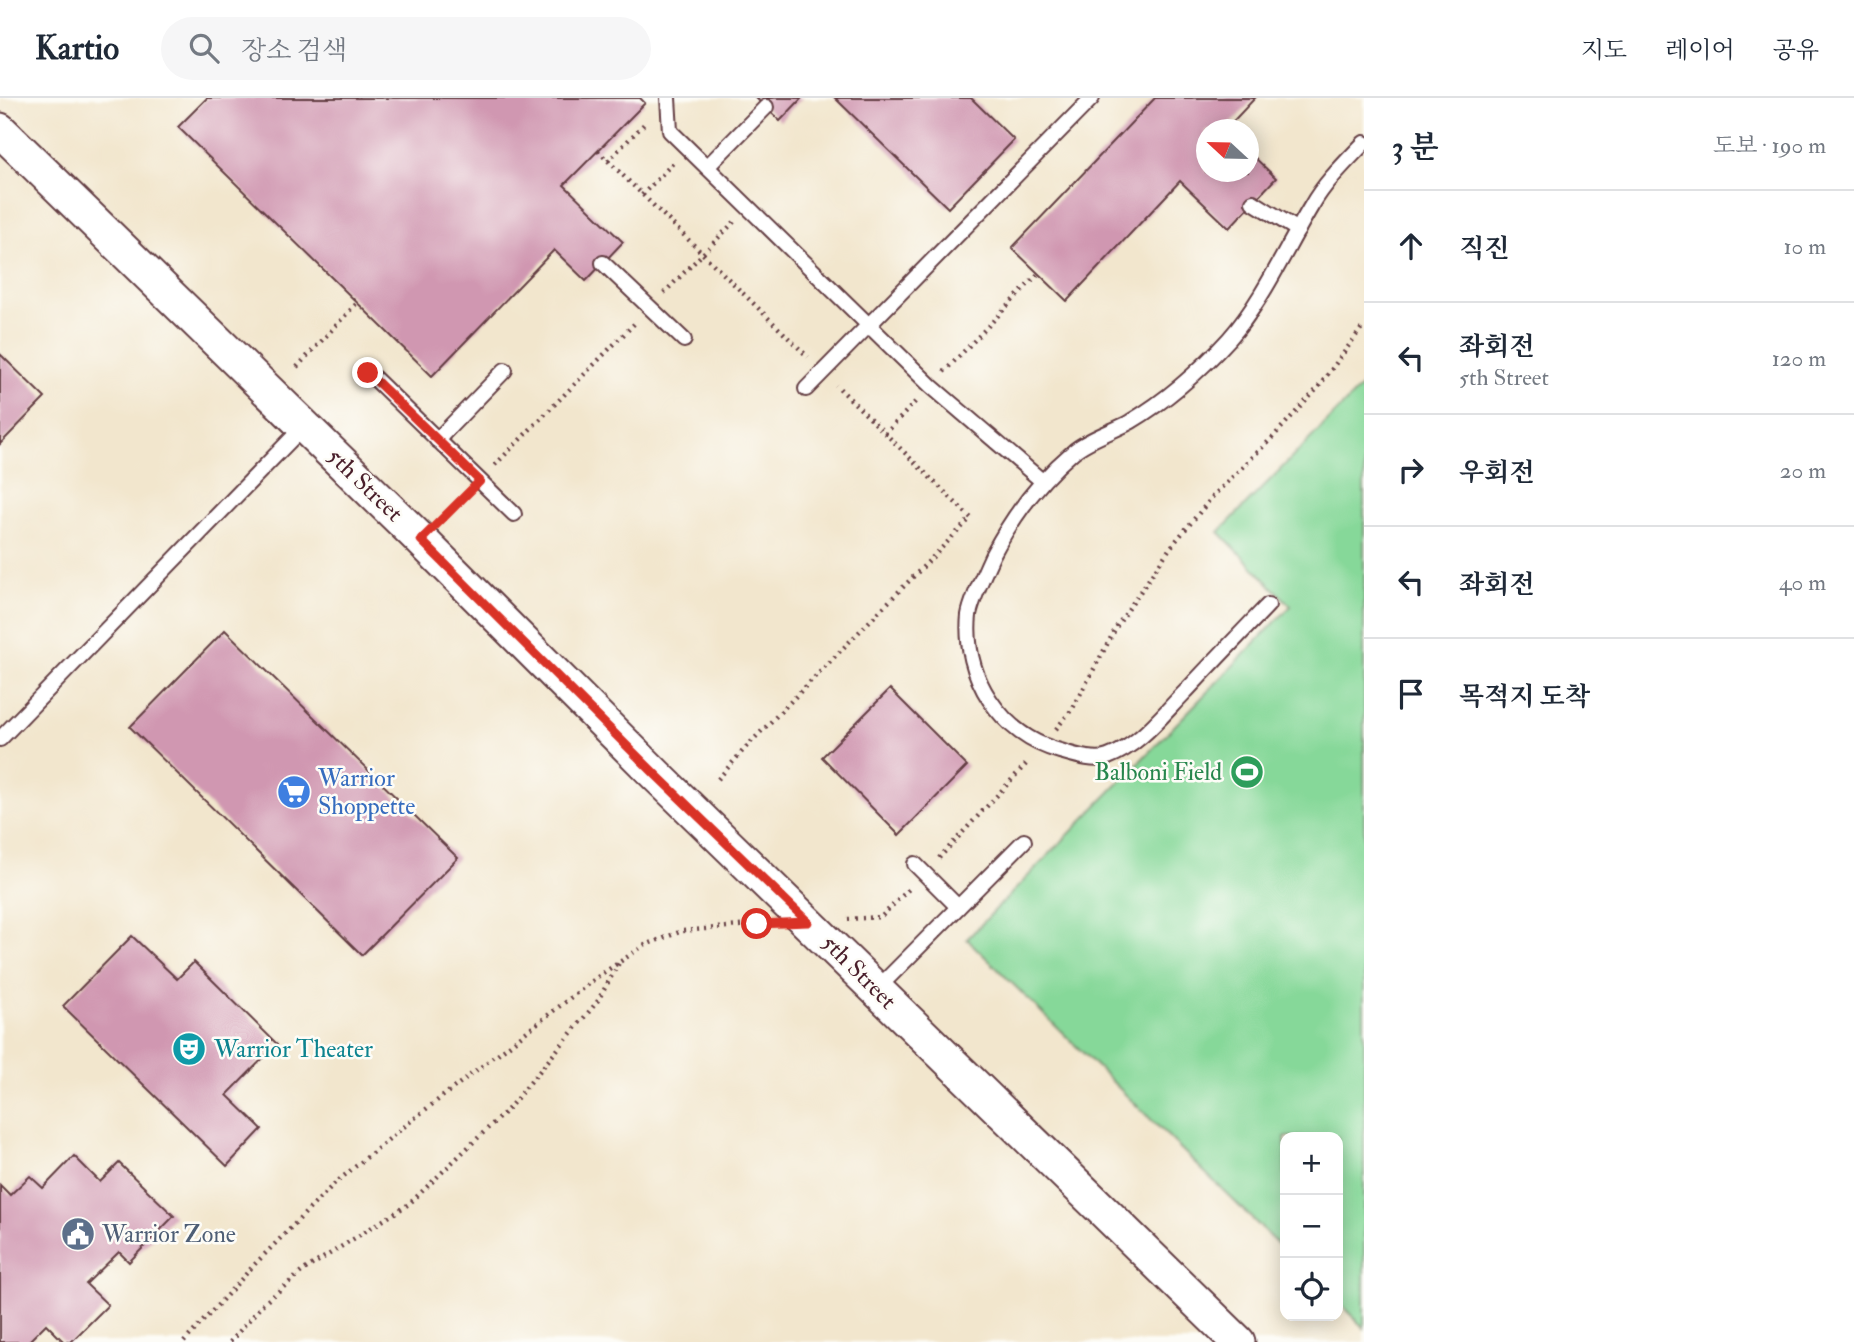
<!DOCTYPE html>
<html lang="ko">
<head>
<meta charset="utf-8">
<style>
	body { margin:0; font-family:"IM FELL Double Pica","Noto Serif KR",serif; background:#f6f6f7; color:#1f2937 }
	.controls { position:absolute; right:21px; bottom:21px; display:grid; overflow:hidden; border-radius:14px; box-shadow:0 4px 18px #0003 }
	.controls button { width:63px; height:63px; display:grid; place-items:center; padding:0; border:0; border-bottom:2px solid #e0e1e3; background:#fff; color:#1f2937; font:35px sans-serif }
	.compass { position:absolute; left:1196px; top:21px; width:63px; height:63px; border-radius:50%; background:#fff; box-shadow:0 4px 18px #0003; rotate:292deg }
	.stop { position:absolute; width:21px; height:21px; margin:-16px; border:5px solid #d93025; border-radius:50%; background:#fff }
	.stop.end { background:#d93025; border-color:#fff; box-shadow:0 2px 7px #0008 }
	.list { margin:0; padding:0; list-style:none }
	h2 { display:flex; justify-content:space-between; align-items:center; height:91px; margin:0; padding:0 28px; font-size:30px }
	h2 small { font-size:23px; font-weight:400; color:#747a83 }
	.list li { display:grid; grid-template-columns:46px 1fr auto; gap:21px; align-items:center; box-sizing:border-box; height:112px; padding:0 28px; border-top:2px solid #e0e1e3 }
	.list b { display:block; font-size:26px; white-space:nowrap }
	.list p { margin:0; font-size:23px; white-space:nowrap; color:#747a83 }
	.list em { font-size:23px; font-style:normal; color:#747a83 }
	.icon { flex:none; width:38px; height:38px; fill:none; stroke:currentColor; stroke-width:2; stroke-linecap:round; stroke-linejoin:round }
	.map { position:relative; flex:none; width:1364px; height:1244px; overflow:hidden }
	header { display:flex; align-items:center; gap:42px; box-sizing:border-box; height:98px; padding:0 35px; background:#fff; border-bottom:2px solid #e0e1e3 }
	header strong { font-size:33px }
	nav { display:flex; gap:38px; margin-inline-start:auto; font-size:24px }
	.search { width:490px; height:63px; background:#f6f6f7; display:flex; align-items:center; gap:18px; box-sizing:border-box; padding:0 24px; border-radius:38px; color:#747a83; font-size:26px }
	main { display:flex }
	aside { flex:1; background:#fff }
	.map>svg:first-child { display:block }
</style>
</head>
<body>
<header>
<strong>Kartio</strong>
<div class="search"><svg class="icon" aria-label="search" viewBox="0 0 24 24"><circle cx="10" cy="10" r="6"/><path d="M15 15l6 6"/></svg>장소 검색</div>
<nav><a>지도</a><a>레이어</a><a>공유</a></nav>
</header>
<main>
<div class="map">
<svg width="1364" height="1244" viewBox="0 0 1364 1244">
	<rect width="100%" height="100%" fill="#fdfcf7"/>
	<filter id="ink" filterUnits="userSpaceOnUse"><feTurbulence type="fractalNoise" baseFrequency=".0143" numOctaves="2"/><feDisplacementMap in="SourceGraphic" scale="14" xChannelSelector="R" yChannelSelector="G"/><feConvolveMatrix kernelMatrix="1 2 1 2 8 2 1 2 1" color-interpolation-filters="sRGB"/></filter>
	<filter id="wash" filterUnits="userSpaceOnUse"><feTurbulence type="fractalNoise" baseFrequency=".00686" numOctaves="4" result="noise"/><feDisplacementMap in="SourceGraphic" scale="28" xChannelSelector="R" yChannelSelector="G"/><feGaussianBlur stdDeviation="1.57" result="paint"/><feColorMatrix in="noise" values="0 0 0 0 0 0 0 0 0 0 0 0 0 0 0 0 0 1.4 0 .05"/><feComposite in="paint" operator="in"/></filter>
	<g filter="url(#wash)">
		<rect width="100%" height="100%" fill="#f2e6cd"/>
		<!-- green -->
		<polygon fill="#86d899" stroke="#687c62" stroke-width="2" points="1364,286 1364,1230 1338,1204 1338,1039 1285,1039 1285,1153 967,841 1291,508 1219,434"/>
		<g id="blocks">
			<!-- building -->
			<g fill="#d097b1">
				<polygon points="207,0 640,0 645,5 564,87 623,144 586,183 554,152 432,278 178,29"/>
				<polygon points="756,0 802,0 780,23"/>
				<polygon points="835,0 971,0 1014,42 948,110"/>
				<polygon points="1155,0 1255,0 1225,32 1206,32 1206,74 1248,74 1248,53 1276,80 1229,130 1180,83 1067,203 1012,150"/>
				<polygon points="0,256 45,300 0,346"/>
				<polygon points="225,532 458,760 362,857 130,629"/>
				<polygon points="890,591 967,668 899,737 822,659"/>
				<polygon points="132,838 177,881 194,864 277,946 227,997 262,1031 227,1068 63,908"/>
				<polygon points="74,1058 100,1084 119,1065 174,1118 129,1164 119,1154 86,1186 108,1207 71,1244 64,1244 46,1226 28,1244 0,1244 0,1087 10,1097 30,1078 43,1090"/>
			</g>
		</g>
	</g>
	<g filter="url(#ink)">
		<use href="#blocks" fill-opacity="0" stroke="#633d43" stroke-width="2"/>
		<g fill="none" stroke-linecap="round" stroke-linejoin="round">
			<!-- service casing -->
			<g stroke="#633d43" stroke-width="18">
				<g id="service">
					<polyline points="668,0 670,33 931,288 1042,383"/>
					<polyline points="707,69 766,9"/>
					<polyline points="1253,104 1298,132"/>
					<polyline points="603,165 684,242"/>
					<polyline points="368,274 514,416"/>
					<polyline points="806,291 1092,0"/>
					<polyline points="437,342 505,272"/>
					<path d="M1268 507C1241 535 1213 564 1186 593 1162 617 1140 647 1108 659 1094 664 1074 657 1060 653 1000 637 963 578 969 517 971 504 987 469 993 456 1013 418 1040 382 1073 354 1088 341 1112 334 1130 324 1167 302 1200 273 1229 241 1262 204 1286 150 1312 107 1325 84 1346 64 1364 45"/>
					<polyline points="0,641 304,328"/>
					<polyline points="915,766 958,809"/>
					<polyline points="876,892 1024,743"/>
				</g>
			</g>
			<!-- tertiary casing -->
			<g stroke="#633d43" stroke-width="37">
				<polyline id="tertiary" points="0,32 421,442 657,678 1238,1244"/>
			</g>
			<!-- path -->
			<g stroke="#633d43" stroke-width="4.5" stroke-dasharray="2 5" stroke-linecap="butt">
				<polyline points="598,53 808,259"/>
				<polyline points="608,63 647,23"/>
				<polyline points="642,97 673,65"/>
				<polyline points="664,195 734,124"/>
				<polyline points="297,269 357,205"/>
				<polyline points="944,274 1039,175"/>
				<polyline points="885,336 916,303"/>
				<polyline points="495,367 636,224"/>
				<polyline points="441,422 465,398"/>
				<polyline points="1056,631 1073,610 1117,528 1170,450 1214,397 1272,340 1317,291 1364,227"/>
				<polyline points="718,681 747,648 971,420 836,287"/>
				<polyline points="939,760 1028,664"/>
				<polyline points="848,821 881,819 911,789"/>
				<polyline points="184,1244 255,1166 334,1086 421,1015 600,877 645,847 682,833 762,826"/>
				<polyline points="230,1244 263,1206 304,1172 409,1106 508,1011 597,904 619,865"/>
			</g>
			<!-- service -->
			<use href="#service" stroke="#fff" stroke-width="14"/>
			<!-- tertiary -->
			<use href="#tertiary" stroke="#fff" stroke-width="33"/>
		</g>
	</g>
	<g fill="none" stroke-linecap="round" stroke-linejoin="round" filter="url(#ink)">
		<!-- route -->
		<polyline stroke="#d93025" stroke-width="9" points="368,275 480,383 421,442 657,678 808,824 757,826"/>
	</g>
	<!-- icons -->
	<defs>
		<g id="stadium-disc" transform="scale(1.75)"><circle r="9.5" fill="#2e9e5b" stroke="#fdfcf7"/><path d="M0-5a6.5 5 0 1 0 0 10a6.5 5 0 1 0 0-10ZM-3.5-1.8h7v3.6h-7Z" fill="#fff"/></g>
		<g id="supermarket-disc" transform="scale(1.75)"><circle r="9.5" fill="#3f7fe0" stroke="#fdfcf7"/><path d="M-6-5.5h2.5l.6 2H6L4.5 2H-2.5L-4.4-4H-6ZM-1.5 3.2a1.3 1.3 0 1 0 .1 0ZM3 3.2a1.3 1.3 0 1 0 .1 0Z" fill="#fff"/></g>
		<g id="theatre-disc" transform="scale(1.75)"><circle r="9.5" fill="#0f9aa8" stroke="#fdfcf7"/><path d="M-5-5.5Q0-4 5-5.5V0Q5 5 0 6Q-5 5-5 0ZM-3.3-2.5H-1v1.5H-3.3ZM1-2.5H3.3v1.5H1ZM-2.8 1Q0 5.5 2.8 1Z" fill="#fff"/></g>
		<g id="civic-disc" transform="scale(1.75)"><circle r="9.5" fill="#5c6f8a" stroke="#fdfcf7"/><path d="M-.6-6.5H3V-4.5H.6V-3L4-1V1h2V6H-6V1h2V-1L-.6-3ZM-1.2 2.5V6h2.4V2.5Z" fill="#fff"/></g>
	</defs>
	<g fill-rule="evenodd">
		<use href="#stadium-disc" x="1247" y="674"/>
		<use href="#supermarket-disc" x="294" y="694"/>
		<use href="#theatre-disc" x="189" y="951"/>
		<use href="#civic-disc" x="78" y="1136"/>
	</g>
	<g text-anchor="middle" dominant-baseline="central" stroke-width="5" stroke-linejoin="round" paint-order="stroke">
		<!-- street labels -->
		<g font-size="24" fill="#4a1f2b" stroke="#fdfcf7">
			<text transform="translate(365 387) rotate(44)">5th Street</text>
			<text transform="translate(859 874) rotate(45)">5th Street</text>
		</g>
		<!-- leisure labels -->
		<g font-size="24" fill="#27864d" stroke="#fdfcf7" text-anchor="end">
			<text x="1222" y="674">Balboni Field</text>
		</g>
		<!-- shop labels -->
		<g font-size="24" fill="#366cbe" stroke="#fdfcf7" text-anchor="start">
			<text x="318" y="680">Warrior<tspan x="318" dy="28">Shoppette</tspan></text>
		</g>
		<!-- culture labels -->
		<g font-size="24" fill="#0d838f" stroke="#fdfcf7" text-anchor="start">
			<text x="214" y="951">Warrior Theater</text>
		</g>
		<!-- service labels -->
		<g font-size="24" fill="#4e5e75" stroke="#fdfcf7" text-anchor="start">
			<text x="102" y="1136">Warrior Zone</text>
		</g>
	</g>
</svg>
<div class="controls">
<button>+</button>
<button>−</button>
<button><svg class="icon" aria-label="locate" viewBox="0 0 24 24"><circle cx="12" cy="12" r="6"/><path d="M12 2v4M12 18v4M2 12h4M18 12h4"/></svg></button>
</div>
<svg class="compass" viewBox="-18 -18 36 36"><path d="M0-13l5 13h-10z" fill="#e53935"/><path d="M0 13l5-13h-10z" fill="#747a83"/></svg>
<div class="stop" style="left:757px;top:826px"></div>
<div class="stop end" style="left:368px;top:275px"></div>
</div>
<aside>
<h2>3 분<small>도보 · 190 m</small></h2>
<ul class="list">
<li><svg class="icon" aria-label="ahead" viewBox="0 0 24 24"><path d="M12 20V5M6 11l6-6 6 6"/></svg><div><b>직진</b></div><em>10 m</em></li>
<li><svg class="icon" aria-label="left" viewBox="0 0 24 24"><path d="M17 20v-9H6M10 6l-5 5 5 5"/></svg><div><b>좌회전</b><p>5th Street</p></div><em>120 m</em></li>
<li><svg class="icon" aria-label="right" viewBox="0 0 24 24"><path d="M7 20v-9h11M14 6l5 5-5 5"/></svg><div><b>우회전</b></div><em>20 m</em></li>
<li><svg class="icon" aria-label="left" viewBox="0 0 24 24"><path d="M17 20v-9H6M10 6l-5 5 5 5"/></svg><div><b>좌회전</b></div><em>40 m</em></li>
<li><svg class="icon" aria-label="arrive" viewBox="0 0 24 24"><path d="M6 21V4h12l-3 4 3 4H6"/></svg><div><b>목적지 도착</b></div></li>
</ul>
</aside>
</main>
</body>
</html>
